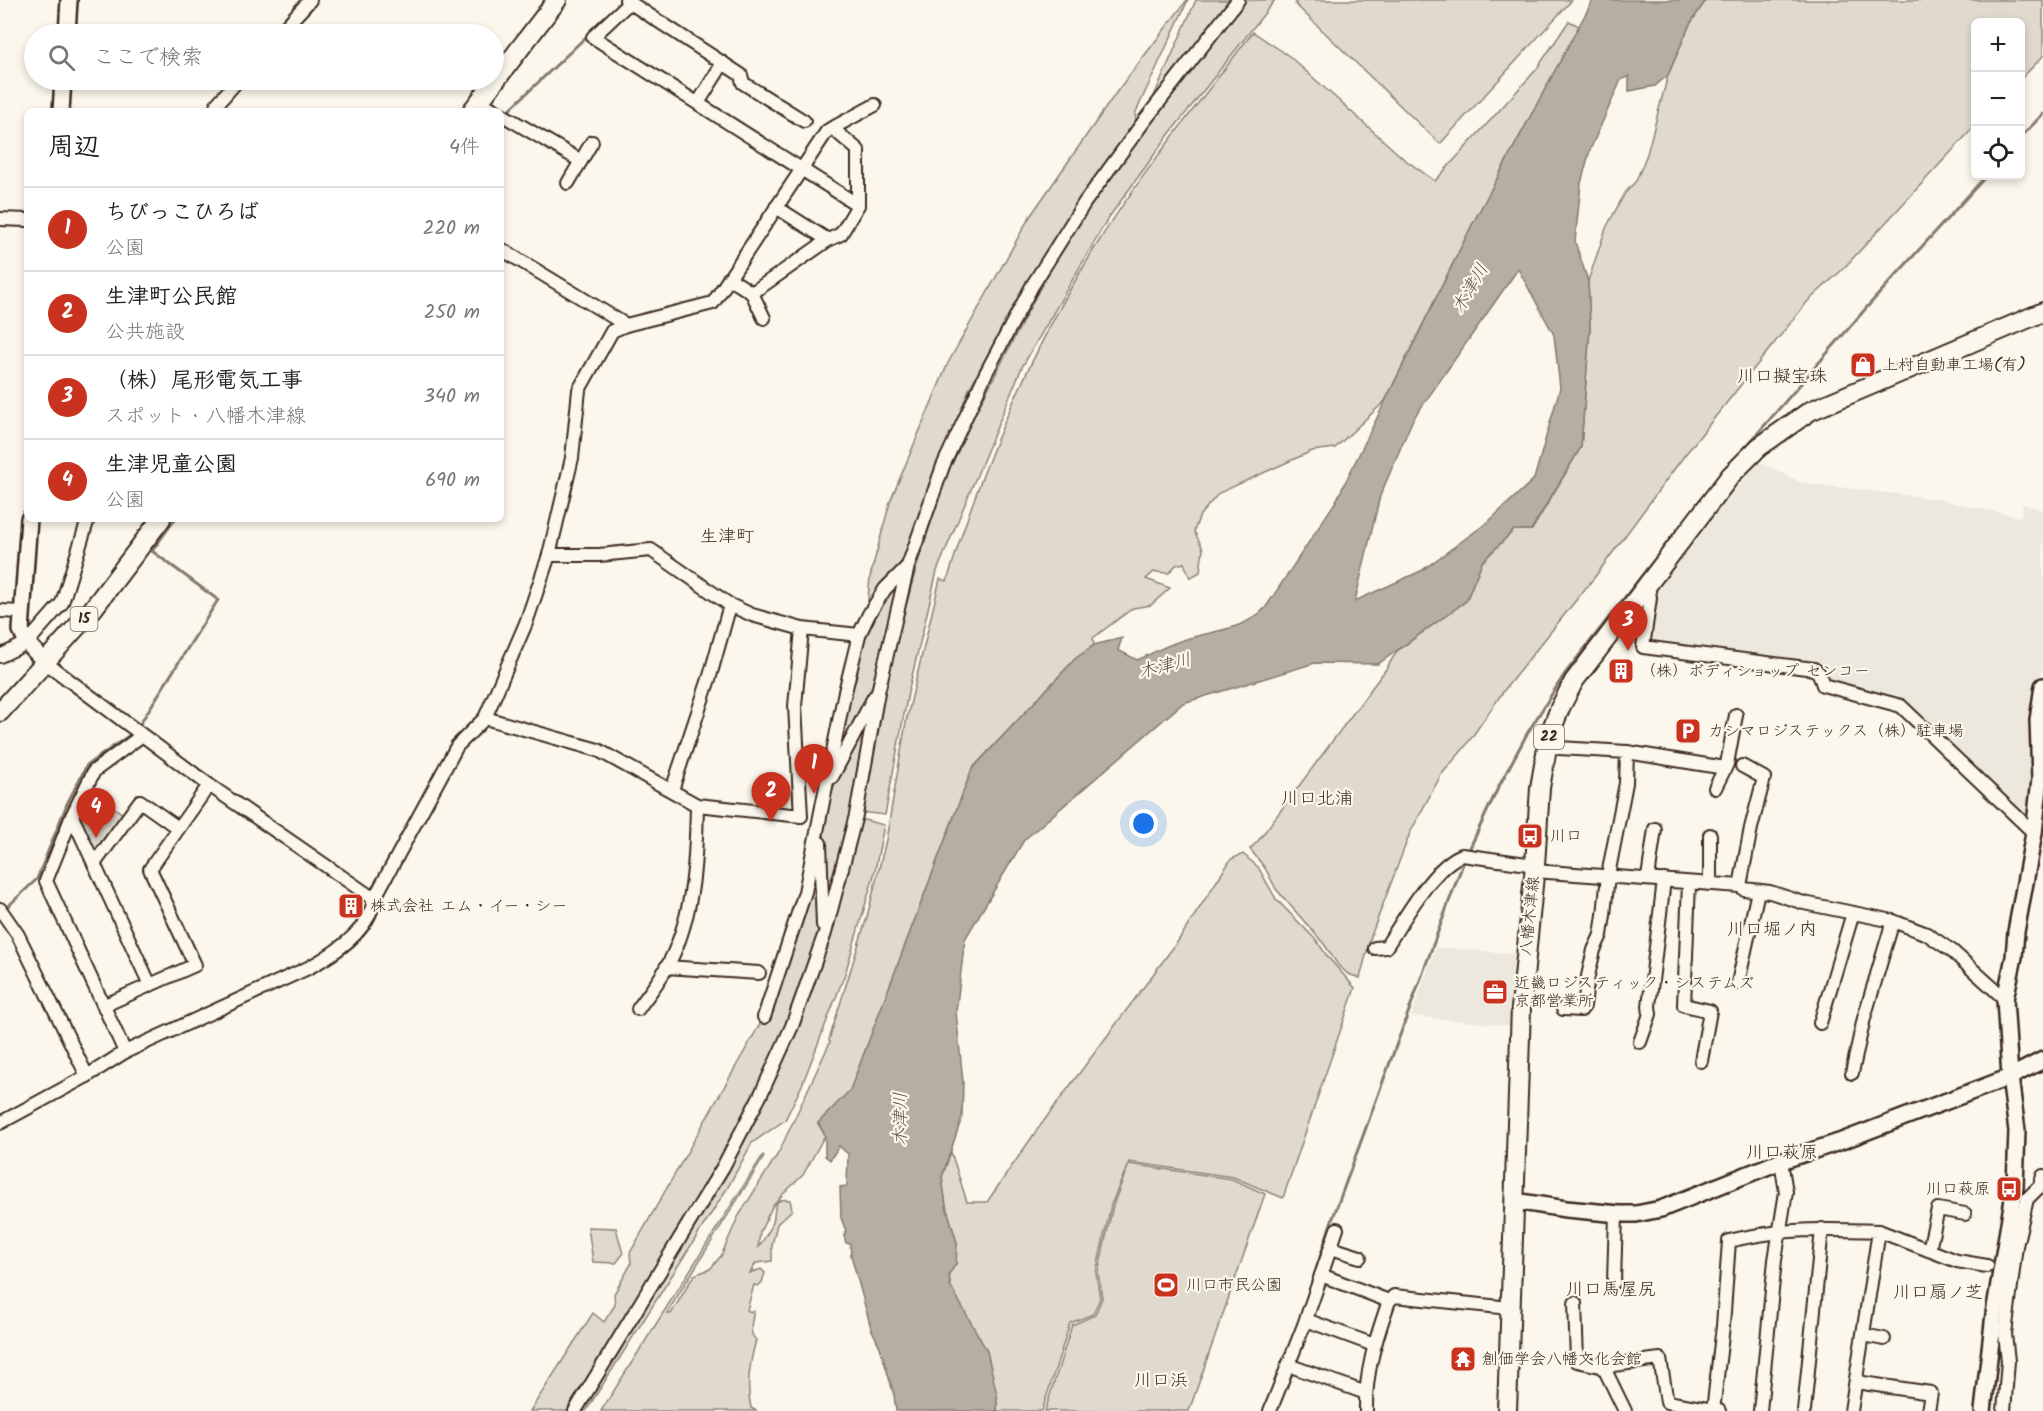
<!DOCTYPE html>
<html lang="ja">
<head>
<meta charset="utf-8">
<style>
	body { margin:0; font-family:Kalam,"Klee One",sans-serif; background:#f2f2f2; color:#222 }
	.controls { position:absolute; right:18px; top:18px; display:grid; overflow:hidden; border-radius:9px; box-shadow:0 3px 9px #0003 }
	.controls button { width:54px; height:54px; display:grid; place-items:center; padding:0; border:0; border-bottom:2px solid #e0e0e0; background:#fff; color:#222; font:30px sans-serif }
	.you { position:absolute; left:1144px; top:824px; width:21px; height:21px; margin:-15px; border:4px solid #fff; border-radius:50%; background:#1a73e8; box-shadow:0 0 0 9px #1a73e833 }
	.badge { display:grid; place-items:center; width:39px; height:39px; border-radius:50%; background:#c8321e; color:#fff; font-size:20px; font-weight:700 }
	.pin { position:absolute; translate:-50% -50px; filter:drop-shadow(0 2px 3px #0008) }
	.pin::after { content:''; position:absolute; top:32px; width:21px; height:18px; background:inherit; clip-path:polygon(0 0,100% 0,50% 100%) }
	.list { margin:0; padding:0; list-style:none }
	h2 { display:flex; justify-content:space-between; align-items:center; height:78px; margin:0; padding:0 24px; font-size:26px }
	h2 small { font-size:20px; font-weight:400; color:#767676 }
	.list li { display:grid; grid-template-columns:39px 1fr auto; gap:18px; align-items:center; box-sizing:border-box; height:84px; padding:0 24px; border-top:2px solid #e0e0e0 }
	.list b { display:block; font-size:22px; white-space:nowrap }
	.list p { margin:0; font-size:20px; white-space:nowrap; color:#767676 }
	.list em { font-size:20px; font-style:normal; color:#767676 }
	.icon { flex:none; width:33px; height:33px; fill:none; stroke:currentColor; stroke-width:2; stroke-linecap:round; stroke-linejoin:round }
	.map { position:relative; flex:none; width:2043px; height:1411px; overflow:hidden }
	.search { position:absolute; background:#fff; box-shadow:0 3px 9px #0003; left:24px; top:24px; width:480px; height:66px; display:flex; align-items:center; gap:15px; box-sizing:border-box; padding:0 21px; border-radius:33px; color:#767676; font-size:22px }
	.panel { position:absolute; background:#fff; box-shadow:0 3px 9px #0003; left:24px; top:108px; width:480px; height:414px; border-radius:9px }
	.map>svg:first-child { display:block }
</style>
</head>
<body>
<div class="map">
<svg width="2043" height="1411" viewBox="0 0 2043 1411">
	<rect width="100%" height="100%" fill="#fbf7ec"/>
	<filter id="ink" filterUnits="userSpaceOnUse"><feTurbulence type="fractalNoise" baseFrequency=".0167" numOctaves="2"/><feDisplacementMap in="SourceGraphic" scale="12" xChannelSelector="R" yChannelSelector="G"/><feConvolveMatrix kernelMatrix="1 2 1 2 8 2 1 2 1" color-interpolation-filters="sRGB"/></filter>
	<g filter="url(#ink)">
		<!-- built -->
		<g fill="#ede8dd">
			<polygon points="1759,462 1802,483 1931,498 2021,517 2023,504 2043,510 2043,662 2035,712 2036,769 2028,820 1902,703 1828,682 1822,668 1648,643 1656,588 1708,520"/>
			<polygon points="1436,947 1518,954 1513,1026 1411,1016"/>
		</g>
		<!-- green -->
		<g fill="#dfd9ce" stroke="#8d8276" stroke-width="1.5">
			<polygon points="1187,0 1188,0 1135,114 1137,125 1028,282 969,389 903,563 867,610 870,577 890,502 948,363 1029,218 1118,90"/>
			<polygon points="1196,0 1232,0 1150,105"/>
			<polygon points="1243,0 1275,0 1167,137 1107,220 1022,367 937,571 908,693 885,815 860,812 883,691 916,569 950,463 1041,286 1086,210 1146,125"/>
			<polygon points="1298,0 1572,0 1440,144 1295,4"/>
			<polygon points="1706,0 2043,0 2043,56 2021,79 2020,22 1976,22 1975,126 1842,270 1808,301 1684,456 1597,574 1505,689 1465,747 1441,775 1410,833 1371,936 1360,978 1348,974 1338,965 1324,944 1276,889 1265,868 1250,849 1258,841 1386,669 1397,651 1466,601 1482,562 1514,530 1532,530 1581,447 1590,327 1588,281 1606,228 1625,193 1636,181 1647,154 1668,75 1690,24"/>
			<path d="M1569 21 1579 26 1472 225 1385 401 1335 448 1312 451 1219 493 1200 515 1194 531 1203 549 1200 572 1190 578 1184 563 1176 565 1169 573 1154 572 1146 579 1170 588 1151 605 1133 608 1093 638 1094 645 1075 659 972 769 850 1091 818 1123 825 1135 803 1175 783 1194 772 1207 760 1232 758 1248C763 1240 770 1231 773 1222 776 1212 771 1196 790 1200L792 1210 777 1224 772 1245V1261L756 1263 750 1273 761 1269 765 1273 762 1282 758 1286 754 1285 747 1310 751 1312 754 1311C752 1321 748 1333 756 1340 750 1361 746 1387 751 1408L757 1411H601L763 1155 764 1157 667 1313 671 1314 694 1275 710 1269 721 1256 738 1217 779 1152 830 1042 829 1040 867 917 886 840 906 722 940 579 947 581C982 465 1030 352 1094 249 1141 173 1199 103 1253 32L1289 56 1404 159 1435 181 1536 70Z"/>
			<polygon points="901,578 871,690 831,770 861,637 888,592"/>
			<path d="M871 703 851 809 827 913C826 883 820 838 827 811 835 773 855 738 871 703Z"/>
			<polygon points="89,789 124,815 94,857 78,820 78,811"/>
			<polygon points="856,818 884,825 874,875 845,974 802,1085 785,1120 752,1143 728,1187 598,1392 586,1411 577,1411 781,1058"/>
			<polygon points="817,849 819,940 790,1022 754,1100 702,1193 568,1411 530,1411 593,1313 604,1322 615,1305 614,1294 631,1264 630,1253 760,1024 767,1018"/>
			<polygon points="1243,854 1258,867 1276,899 1317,941 1327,956 1355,988 1283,1198 1233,1177 1129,1162 1111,1205 1096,1273 1100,1298 1093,1314 1070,1323 1042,1411 997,1411 997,1395 950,1285 949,1274 957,1243 946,1206 942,1177 951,1152 967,1202 987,1202 1037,1130 1178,941 1231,859"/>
			<polygon points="1129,1164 1232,1179 1265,1194 1189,1411 1045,1411 1072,1325 1095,1315 1102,1298 1098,1273 1113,1205"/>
			<polygon points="588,1227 616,1228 623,1254 616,1263 593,1262"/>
		</g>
		<!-- water -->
		<path fill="#b6aea2" stroke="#85796d" stroke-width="1.5" fill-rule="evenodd" d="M1593 0H1706L1690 24 1668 75 1655 86 1629 91V76L1621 80 1590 150 1581 183 1575 242 1588 281 1590 327 1581 447 1531 530H1514L1482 562 1466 601 1378 664 1315 663 1183 703 1024 840 965 939 956 1012 963 1082 962 1117 942 1177 946 1206 957 1243 956 1264 949 1274 950 1285 987 1351 997 1395V1411H896L894 1395 880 1347 871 1328 851 1255 850 1244 846 1243 844 1236 846 1231 841 1218 840 1187 847 1186 848 1154 839 1146 830 1160 825 1156V1135L818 1123 850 1090 972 769 1075 659 1094 645 1122 638 1118 650 1137 660C1151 654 1165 646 1180 641 1210 630 1243 632 1266 607L1336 501 1472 225ZM1518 269 1554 335 1560 388 1534 479 1488 522 1421 571 1355 601 1380 496 1413 419Z"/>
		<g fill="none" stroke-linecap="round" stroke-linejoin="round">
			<!-- stream -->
			<g stroke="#85796d" stroke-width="3">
				<polyline points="505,114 589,34"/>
				<polyline points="2020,138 2043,114"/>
				<polyline points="1739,455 1868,306 1986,176"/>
				<polyline points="138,727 218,600 152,551 175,519"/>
				<polyline points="1468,852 1498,788 1528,732 1564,675 1676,532"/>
				<polyline points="4,910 37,879 67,804 87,765 134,732"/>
				<polyline points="1307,1298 1331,1223 1465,858"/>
			</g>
			<!-- minor casing -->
			<g stroke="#3b2a1e" stroke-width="16">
				<g id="minor">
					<polyline points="626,0 741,75 743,83 804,121"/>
					<polyline points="630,2 593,37 858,205"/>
					<polyline points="279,34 310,0"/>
					<polyline points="479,101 496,111"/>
					<polyline points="698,103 723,63"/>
					<polyline points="215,111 217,104 238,80"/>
					<polyline points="501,114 581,161"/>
					<polyline points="568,183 592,142"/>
					<polyline points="776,207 828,240"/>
					<polyline points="0,219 27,220"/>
					<polyline points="501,249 626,325"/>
					<polyline points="729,278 752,293 764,318"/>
					<polyline points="752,293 828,240 841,234 858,205 858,150 832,128"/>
					<polyline points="549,555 599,555 651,550 730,605 752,615 802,629 859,635"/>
					<polyline points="1648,584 1650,598 1643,647 1814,669 1819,673 1823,685 1901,706 2034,833"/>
					<polyline points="0,611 22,612"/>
					<polyline points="0,656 27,643 62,603 88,519"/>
					<polyline points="46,663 209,785 374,899"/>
					<polyline points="485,718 598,750 697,805 801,816"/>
					<polyline points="1559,748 1627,752 1626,783 1608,875 1604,915 1601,935 1594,950 1588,976 1584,1006 1581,1010 1563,1009"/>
					<polyline points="1627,752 1725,768"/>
					<polyline points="832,777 874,697"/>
					<polyline points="1715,788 1727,764 1736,715"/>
					<polyline points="672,790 710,676 730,605"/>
					<polyline points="72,816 150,985"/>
					<polyline points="801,816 795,706 802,629"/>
					<polyline points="820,843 823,925"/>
					<polyline points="94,864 140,801 178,828"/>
					<polyline points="1534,871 1740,886 1744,889 1770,892 1804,903 1893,921 1927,934 1952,951 2005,999"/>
					<polyline points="1648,878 1655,829"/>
					<polyline points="1689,883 1684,1005 1710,1011 1701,1061"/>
					<polyline points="1710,884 1710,835"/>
					<polyline points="1740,886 1751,828 1764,778 1742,766"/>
					<polyline points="0,909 18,935 87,1076"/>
					<path d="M1375 948 1386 947C1403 921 1433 866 1462 855L1535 865"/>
					<polyline points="666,967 759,973"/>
					<polyline points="1738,983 1758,891"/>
					<polyline points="105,1005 195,965 150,869 209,785"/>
					<path d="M638 1009C649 993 663 977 671 959 694 912 696 857 697 805"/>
					<polyline points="764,1017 805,892 844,696 859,635 869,614 885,589 907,567"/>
					<polyline points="1820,1023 1853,913"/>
					<polyline points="1640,1042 1650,1014 1649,1006 1664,880"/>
					<polyline points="125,1052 46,881 72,816 94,771 141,736"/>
					<polyline points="1852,1073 1864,1018 1893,921"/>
					<path d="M0 1123 87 1076 125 1052 308 968C334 954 370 931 374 899L457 746 485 718 526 623 549 555 572 458 579 390 612 331 626 325 713 303 827 131 875 105"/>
					<polyline points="1879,1231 1957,1261 1987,1266"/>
					<polyline points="1331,1248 1360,1257"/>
					<polyline points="1929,1250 1938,1209 1965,1214"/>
					<polyline points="1321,1275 1389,1301"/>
					<polyline points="1614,1282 1616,1214"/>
					<polyline points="1575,1303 1577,1361 1600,1366 1605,1370"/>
					<polyline points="1306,1320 1374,1345"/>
					<polyline points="1863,1335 1884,1339"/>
					<polyline points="1288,1365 1366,1393"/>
					<polyline points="1856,1382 1931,1393 1928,1411"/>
					<polyline points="575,1411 723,1167 761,1094 792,1026 825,933 856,815 878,692 908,566 943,466 986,373 1032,286 1085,202 1145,120 1238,0"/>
					<polyline points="1270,1411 1304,1325 1337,1229"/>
					<path d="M1366 1411C1365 1372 1376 1338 1389 1301L1394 1296 1510 1308"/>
					<polyline points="1625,1411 1605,1370 1613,1365 1660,1359 1667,1402 1719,1411"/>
					<path d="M1713 1411 1723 1326 1729 1241C1782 1228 1824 1229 1879 1231L1851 1411"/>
					<polyline points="1760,1411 1775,1260 1786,1192 1781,1161"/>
					<polyline points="1804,1411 1822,1229"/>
					<polyline points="2004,1411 2008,1361 2005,1334 2016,1246 2027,1199 2040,1186 2043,1176"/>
				</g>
			</g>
			<!-- tertiary casing -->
			<g stroke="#3b2a1e" stroke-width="20">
				<g id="tertiary">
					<polyline points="67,34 69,0"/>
					<polyline points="61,111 63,80"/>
					<polyline points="29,519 21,630 27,643 46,663"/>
					<polyline points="1514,1201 1566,1209 1619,1214 1636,1214 1661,1209 1781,1161 1839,1142 2010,1077 2043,1060"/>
					<polyline points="1983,1411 1994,1314 2015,1187 2017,1131 2010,1077 2005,999 2014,957 2016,932 2034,833 2040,779 2038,720 2043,686"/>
				</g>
			</g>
			<!-- primary casing -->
			<g stroke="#3b2a1e" stroke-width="22">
				<g id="primary">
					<polyline points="472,111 557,0"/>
					<polyline points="0,712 92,610 161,519"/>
					<polyline points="1507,1411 1521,1008 1535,865 1540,788 1549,736 1560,708 1574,681 1648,584 1731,475 1759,447 1810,411 2043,312"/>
				</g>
			</g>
			<!-- minor -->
			<use href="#minor" stroke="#fbf7ec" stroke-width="12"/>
			<!-- tertiary -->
			<use href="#tertiary" stroke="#fbf7ec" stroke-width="15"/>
			<!-- primary -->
			<use href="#primary" stroke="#fbf7ec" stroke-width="18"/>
		</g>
	</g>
	<!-- icons -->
	<defs>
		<g id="shop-square" transform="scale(1.35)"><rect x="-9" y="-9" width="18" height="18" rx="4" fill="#c8321e" stroke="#fbf7ec"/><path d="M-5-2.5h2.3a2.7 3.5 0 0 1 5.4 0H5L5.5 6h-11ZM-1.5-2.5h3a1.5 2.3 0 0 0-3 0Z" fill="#fff"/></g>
		<g id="building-square" transform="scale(1.35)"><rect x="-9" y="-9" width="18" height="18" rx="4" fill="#c8321e" stroke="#fbf7ec"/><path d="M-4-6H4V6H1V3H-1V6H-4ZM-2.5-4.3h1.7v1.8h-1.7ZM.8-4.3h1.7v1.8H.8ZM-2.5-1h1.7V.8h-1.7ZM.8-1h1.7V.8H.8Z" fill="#fff"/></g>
		<g id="parking-square" transform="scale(1.35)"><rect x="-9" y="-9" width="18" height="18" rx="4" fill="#c8321e" stroke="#fbf7ec"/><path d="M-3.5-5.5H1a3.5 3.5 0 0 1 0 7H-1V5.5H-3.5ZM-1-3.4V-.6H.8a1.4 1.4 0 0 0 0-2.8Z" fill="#fff"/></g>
		<g id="bus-square" transform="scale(1.35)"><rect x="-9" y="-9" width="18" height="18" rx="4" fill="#c8321e" stroke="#fbf7ec"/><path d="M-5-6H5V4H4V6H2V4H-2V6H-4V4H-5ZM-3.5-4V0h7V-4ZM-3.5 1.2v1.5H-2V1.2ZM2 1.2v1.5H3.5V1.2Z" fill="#fff"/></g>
		<g id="office-square" transform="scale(1.35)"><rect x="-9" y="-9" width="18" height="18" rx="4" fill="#c8321e" stroke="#fbf7ec"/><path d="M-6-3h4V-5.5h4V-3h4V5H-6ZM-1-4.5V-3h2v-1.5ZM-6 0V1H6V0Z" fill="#fff"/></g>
		<g id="stadium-square" transform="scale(1.35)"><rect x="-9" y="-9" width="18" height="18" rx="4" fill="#c8321e" stroke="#fbf7ec"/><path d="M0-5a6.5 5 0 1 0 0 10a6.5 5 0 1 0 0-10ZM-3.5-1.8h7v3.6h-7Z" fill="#fff"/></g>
		<g id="temple-square" transform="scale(1.35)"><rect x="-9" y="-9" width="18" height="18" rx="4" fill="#c8321e" stroke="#fbf7ec"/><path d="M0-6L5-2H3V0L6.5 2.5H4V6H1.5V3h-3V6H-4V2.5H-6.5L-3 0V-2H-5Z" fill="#fff"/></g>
	</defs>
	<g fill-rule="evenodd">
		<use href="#shop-square" x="1863" y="365"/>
		<use href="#building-square" x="1621" y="671"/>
		<use href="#parking-square" x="1688" y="731"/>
		<use href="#bus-square" x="1530" y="836"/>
		<use href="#building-square" x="351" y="906"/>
		<use href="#office-square" x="1495" y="992"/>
		<use href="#bus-square" x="2009" y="1189"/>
		<use href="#stadium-square" x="1166" y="1285"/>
		<use href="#temple-square" x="1463" y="1359"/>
	</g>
	<g text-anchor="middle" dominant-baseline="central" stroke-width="4.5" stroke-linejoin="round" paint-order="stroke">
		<!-- shield labels -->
		<g fill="#fbf7ec" stroke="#75685c" stroke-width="1.5">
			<rect x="70.5" y="607" width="27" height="24" rx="4.5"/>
			<rect x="1534" y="725" width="30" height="24" rx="4.5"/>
		</g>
		<g font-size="15" font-weight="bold" fill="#3b2a1e">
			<text x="84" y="619">15</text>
			<text x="1549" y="737">22</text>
		</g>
		<!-- poi labels -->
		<g font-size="16" fill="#3b2a1e" stroke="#fbf7ec" text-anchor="start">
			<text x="1882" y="365">上村自動車工場(有)</text>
			<text x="1640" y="671">（株）ボディショップ センコー</text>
			<text x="1708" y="731">カシマロジステックス（株）駐車場</text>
			<text x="1550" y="836">川口</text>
			<text x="370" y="906">株式会社 エム・イー・シー</text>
			<text x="1514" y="983">近畿ロジスティック・システムズ<tspan x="1514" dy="18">京都営業所</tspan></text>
			<text x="1990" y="1189" text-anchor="end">川口萩原</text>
			<text x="1186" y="1285">川口市民公園</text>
			<text x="1482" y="1359">創価学会八幡文化会館</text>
		</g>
		<!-- street labels -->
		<g font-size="16" fill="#3b2a1e" stroke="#fbf7ec">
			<text transform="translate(1530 916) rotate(-84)">八幡木津線</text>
		</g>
		<!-- water labels -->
		<g font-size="18" font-style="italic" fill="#605246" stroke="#fbf7ec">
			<text transform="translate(1471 289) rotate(-60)">木津川</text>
			<text transform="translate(1165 667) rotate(-15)">木津川</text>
			<text transform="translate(901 1119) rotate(-90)">木津川</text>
		</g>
		<!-- neighbourhood labels -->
		<g font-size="18" fill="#3b2a1e" stroke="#fbf7ec">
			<text x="1782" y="377">川口擬宝珠</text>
			<text x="727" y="537">生津町</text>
			<text x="1317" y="799">川口北浦</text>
			<text x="1772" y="930">川口堀ノ内</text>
			<text x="1782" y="1153">川口萩原</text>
			<text x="1611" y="1290">川口馬屋尻</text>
			<text x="1938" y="1293">川口扇ノ芝</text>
			<text x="1161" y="1381">川口浜</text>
		</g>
	</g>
</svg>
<div class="controls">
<button>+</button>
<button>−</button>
<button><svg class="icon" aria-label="locate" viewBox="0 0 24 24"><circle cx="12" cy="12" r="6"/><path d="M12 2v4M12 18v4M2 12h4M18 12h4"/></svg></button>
</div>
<div class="you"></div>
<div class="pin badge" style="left:814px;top:794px">1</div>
<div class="pin badge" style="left:771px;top:822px">2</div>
<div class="pin badge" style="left:1628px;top:651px">3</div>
<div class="pin badge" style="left:96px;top:838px">4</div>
<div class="search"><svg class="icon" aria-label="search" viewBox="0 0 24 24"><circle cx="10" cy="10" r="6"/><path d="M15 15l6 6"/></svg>ここで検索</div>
<section class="panel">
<h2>周辺<small>4件</small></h2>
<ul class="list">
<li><span class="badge">1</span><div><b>ちびっこひろば</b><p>公園</p></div><em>220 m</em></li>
<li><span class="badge">2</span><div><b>生津町公民館</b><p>公共施設</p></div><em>250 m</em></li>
<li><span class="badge">3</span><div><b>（株）尾形電気工事</b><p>スポット · 八幡木津線</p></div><em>340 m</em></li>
<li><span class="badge">4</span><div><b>生津児童公園</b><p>公園</p></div><em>690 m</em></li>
</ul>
</section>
</div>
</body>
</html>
